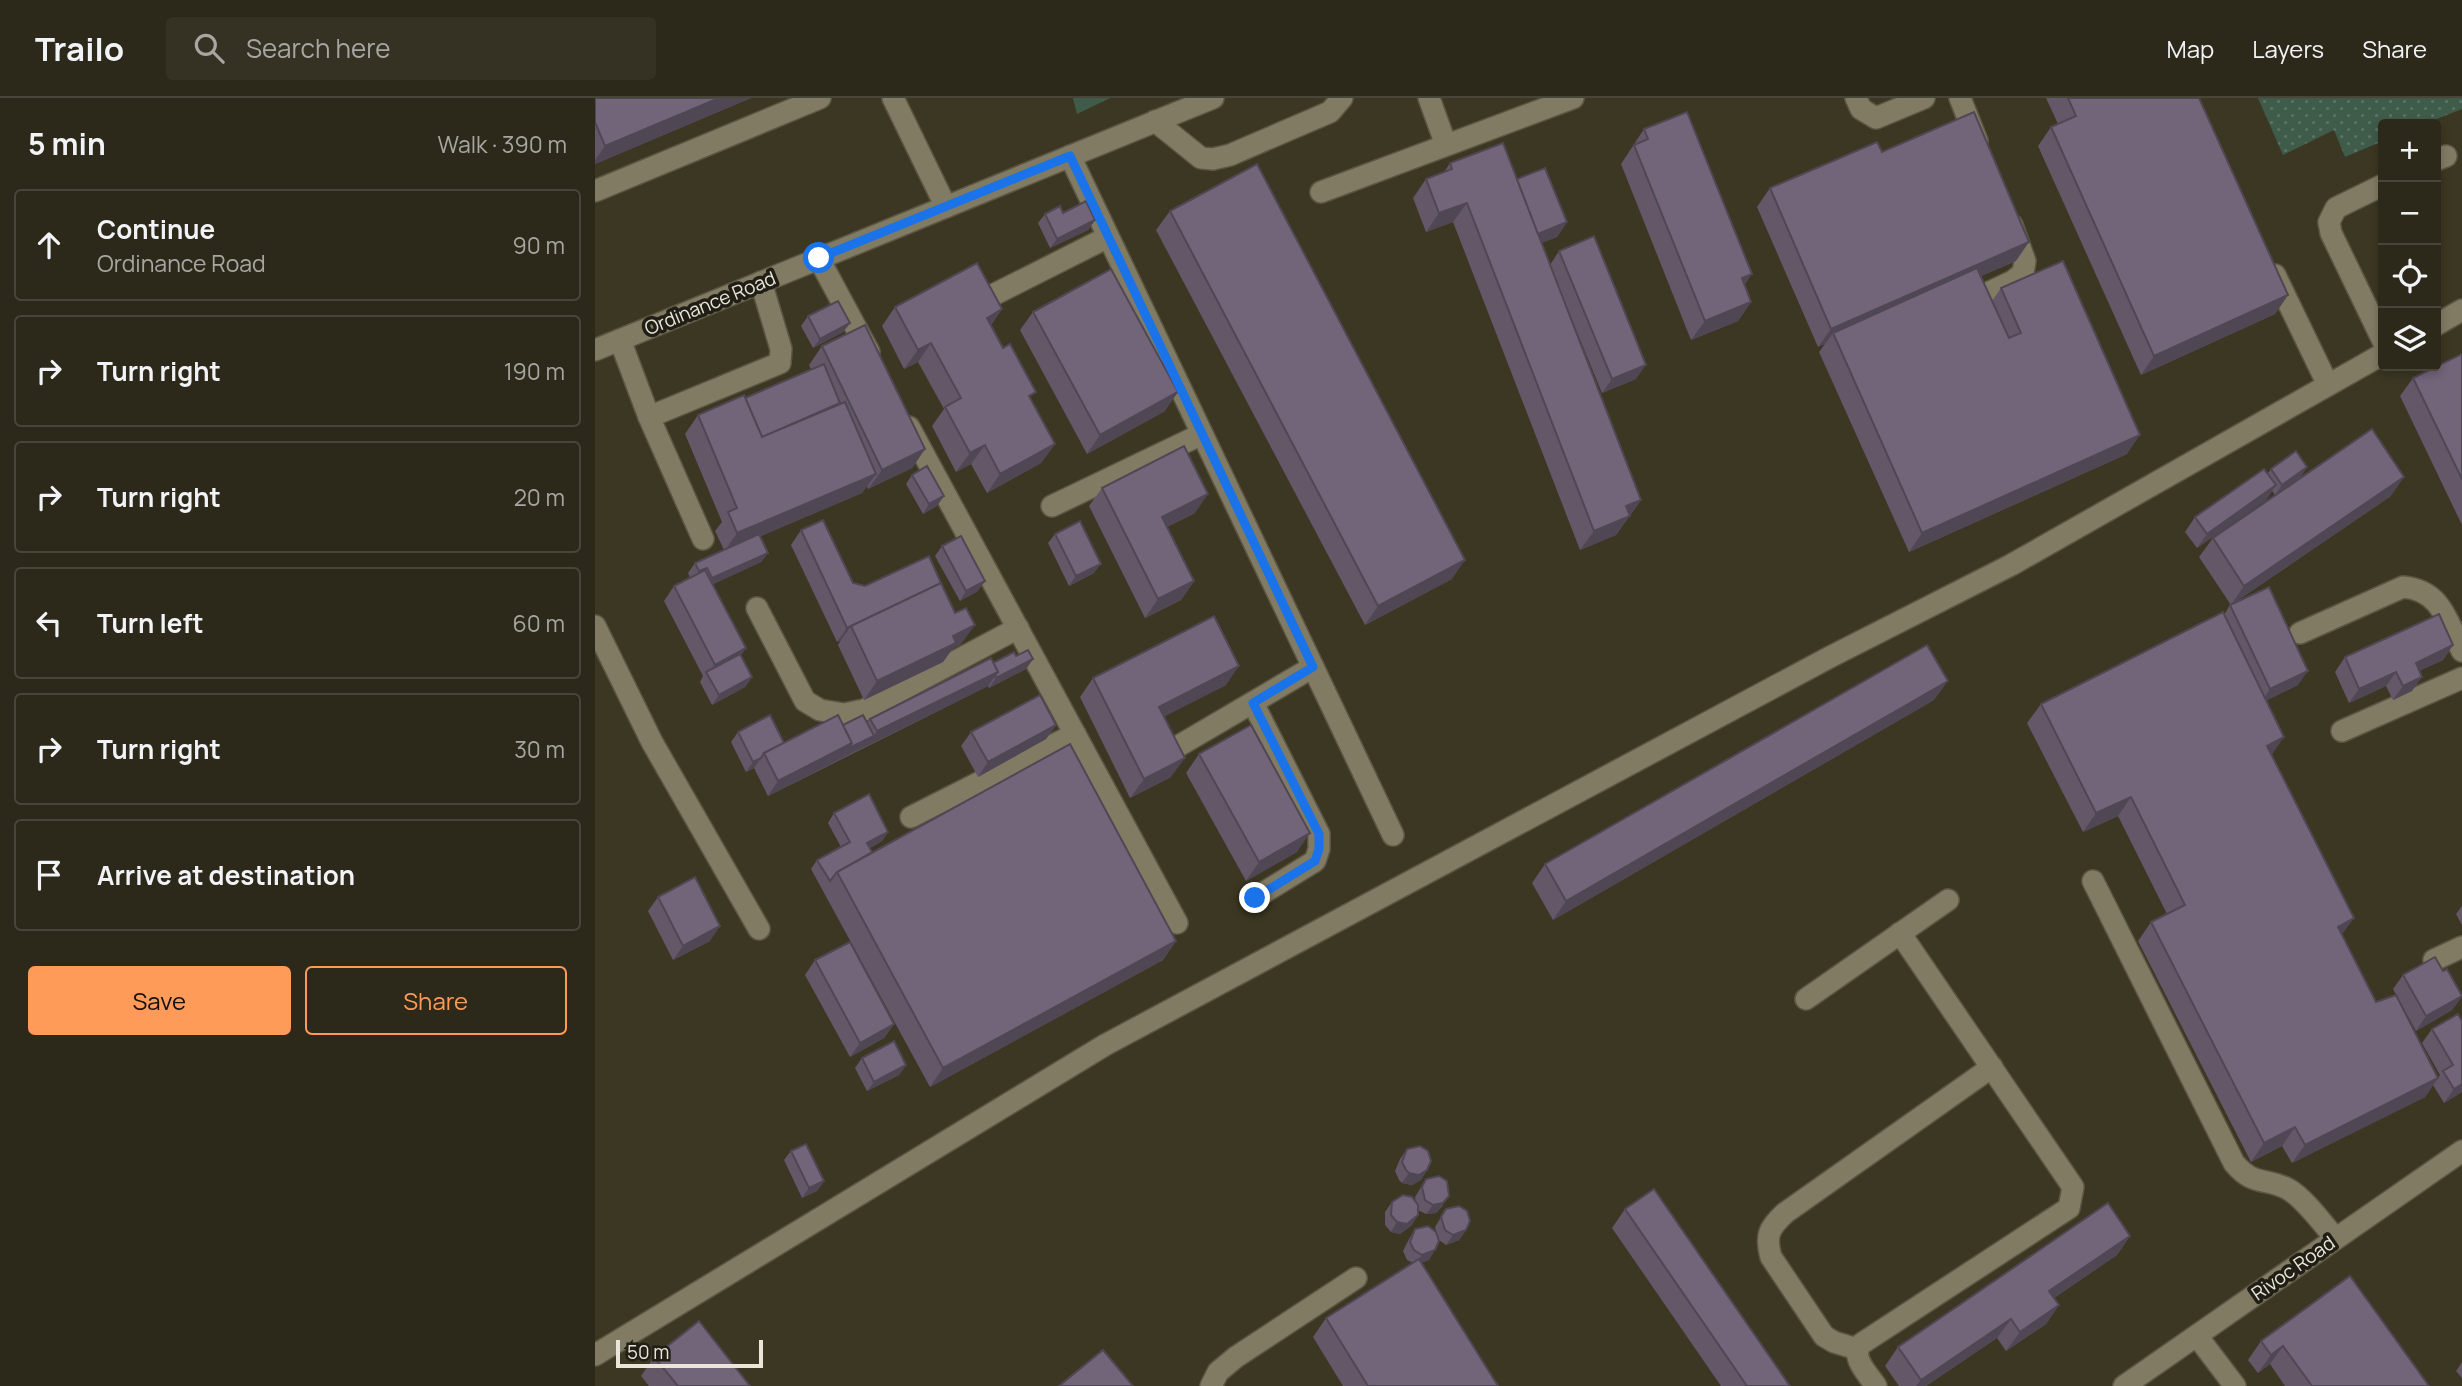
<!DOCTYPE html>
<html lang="en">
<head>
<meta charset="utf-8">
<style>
	body { margin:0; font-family:Manrope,sans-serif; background:#353123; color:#f1f3f6 }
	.controls { position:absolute; right:21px; top:21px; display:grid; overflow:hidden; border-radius:7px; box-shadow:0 4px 10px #0003 }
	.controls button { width:63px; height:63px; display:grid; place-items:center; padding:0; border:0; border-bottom:2px solid #484539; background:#2d291a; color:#f1f3f6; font:35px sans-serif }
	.scale { position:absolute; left:21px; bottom:18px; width:147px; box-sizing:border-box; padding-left:7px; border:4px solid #e9e5d9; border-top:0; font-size:19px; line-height:24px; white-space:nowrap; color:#e9e5d9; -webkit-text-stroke:5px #201e15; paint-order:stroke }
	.stop { position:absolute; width:21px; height:21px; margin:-16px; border:5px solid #1a73e8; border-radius:50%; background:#fff }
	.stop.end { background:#1a73e8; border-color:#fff; box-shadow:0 2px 7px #0008 }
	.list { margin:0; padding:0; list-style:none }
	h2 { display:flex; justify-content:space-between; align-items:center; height:91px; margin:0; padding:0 28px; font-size:30px }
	h2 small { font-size:23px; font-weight:400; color:#a7a6a2 }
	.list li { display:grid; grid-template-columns:46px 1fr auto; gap:21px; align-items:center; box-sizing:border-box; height:112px; margin:0 14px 14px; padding:0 14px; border:2px solid #484539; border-radius:7px }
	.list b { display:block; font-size:26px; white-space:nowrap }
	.list p { margin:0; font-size:23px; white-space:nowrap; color:#a7a6a2 }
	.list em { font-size:23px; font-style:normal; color:#a7a6a2 }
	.actions { display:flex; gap:14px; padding:21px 28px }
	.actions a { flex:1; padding:16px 0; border:2px solid #fe9b59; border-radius:7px; text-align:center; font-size:24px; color:#fe9b59 }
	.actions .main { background:#fe9b59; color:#111 }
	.icon { flex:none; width:38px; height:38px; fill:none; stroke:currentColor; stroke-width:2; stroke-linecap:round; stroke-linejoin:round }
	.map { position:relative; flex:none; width:1867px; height:1288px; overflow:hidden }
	header { display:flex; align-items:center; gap:42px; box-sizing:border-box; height:98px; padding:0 35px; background:#2d291a; border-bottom:2px solid #484539 }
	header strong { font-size:33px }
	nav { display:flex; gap:38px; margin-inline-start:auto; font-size:24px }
	.search { width:490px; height:63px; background:#353123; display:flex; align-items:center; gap:18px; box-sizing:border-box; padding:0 24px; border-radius:7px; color:#a7a6a2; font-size:26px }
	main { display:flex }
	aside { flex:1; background:#2d291a }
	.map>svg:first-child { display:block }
</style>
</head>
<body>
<header>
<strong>Trailo</strong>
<div class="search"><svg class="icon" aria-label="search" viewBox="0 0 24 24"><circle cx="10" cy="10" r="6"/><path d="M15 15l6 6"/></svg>Search here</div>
<nav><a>Map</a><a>Layers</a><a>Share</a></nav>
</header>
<main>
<aside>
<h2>5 min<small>Walk · 390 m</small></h2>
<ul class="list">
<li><svg class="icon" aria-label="ahead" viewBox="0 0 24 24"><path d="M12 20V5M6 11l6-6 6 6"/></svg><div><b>Continue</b><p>Ordinance Road</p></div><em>90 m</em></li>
<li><svg class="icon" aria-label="right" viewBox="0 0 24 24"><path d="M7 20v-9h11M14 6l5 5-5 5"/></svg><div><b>Turn right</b></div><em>190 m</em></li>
<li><svg class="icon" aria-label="right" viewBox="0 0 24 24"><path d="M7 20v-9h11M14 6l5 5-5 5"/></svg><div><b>Turn right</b></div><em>20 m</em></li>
<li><svg class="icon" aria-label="left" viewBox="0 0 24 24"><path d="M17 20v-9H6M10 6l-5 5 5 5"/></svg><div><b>Turn left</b></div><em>60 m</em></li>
<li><svg class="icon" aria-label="right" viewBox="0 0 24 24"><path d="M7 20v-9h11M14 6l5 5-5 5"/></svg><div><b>Turn right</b></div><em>30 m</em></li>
<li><svg class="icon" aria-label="arrive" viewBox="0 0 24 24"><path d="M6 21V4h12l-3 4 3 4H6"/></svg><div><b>Arrive at destination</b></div></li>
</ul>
<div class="actions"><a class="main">Save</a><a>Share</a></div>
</aside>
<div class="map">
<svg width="1867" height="1288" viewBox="0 0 1867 1288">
	<defs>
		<pattern id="grass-dots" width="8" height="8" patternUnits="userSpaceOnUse" patternTransform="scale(1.75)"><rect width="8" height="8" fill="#3f5b4a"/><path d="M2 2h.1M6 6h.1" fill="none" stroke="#5b7264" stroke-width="1.8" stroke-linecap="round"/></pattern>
		<pattern id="forest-firs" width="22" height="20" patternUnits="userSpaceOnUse" patternTransform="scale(1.75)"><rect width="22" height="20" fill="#3f5b4a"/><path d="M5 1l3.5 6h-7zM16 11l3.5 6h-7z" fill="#5b7264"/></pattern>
	</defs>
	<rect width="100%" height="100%" fill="#3c3722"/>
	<!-- grass -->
	<polygon fill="url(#grass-dots)" points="1663,0 1867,0 1867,11 1829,26 1788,26 1788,43 1750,59 1739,32 1688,57"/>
	<!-- forest -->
	<polygon fill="url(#forest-firs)" points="478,0 515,0 482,16"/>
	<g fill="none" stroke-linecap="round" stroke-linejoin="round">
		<!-- minor casing -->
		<g stroke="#5a5643" stroke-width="24">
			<g id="minor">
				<polyline points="298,0 351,109"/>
				<polyline points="834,0 851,47"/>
				<polyline points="1261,0 1266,11 1281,20 1329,0"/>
				<polyline points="1365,0 1382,43"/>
				<polyline points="560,23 606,60 618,61 635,57 735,14 747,0"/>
				<polyline points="475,58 798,737"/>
				<polyline points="1841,62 1851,58"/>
				<polyline points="1788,87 1741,110 1734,124 1736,135 1788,243"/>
				<polyline points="0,93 225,0"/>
				<polyline points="726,94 978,0"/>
				<polyline points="224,161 274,254"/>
				<polyline points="1680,177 1733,287"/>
				<polyline points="394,199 513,139"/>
				<polyline points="1382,200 1418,183 1428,175 1430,163 1417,127"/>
				<polyline points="1841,227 1867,212"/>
				<polyline points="25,242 54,319 108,441"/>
				<polyline points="0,252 618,0"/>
				<polyline points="54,319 185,265 186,251 166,184"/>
				<polyline points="314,329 582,825"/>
				<polyline points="457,408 607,336"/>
				<polyline points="162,510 210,603 225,612 249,616 269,612 423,530"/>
				<polyline points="0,528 57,644 164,831"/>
				<path d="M1705 535 1808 489C1846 492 1852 523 1867 553"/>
				<polyline points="658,605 724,736 724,751 720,763 660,800"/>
				<polyline points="1747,633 1867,580"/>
				<polyline points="575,653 718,569"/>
				<polyline points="316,719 480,636"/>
				<path d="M1498 783 1639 1065C1659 1089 1670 1079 1693 1091 1709 1100 1728 1126 1740 1140"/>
				<polyline points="1839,862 1867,849"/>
				<polyline points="1211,901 1353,802"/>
				<polyline points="1602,1238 1640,1288"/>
				<path d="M1262 1251 1239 1244 1229 1238 1176 1159C1170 1137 1174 1130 1190 1115L1397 969"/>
				<polyline points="0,1257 510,947 1235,559 1416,467 1788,256"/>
				<polyline points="616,1288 623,1274 641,1259 761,1180"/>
				<path d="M1281 1288C1273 1276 1255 1259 1266 1246L1474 1110 1478 1089 1305 835"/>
				<polyline points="1529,1288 1867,1053"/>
			</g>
		</g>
		<!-- minor -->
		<use href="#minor" stroke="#817b64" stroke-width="21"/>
	</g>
	<!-- wall -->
	<g fill="#635768">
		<polygon points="0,0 156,0 0,66"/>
		<polygon points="1451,0 1604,0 1693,197 1680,216 1546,277 1443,48 1456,29 1463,26"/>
		<polygon points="1049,31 1156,204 1143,223 1096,242 1026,66"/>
		<polygon points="1287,54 1421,163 1386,178 1397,203 1406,190 1532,356 1314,454 1224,254 1230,246 1223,249 1162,109 1175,90"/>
		<polygon points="855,65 922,81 972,124 962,139 946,145 955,167 964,153 1041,281 1007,295 963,188 1046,402 1021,437 985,452 858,124 831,134 818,100 831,81 849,74"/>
		<polygon points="575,113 857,481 770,527 561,132"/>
		<polygon points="468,115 500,122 493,132 455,150 443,125 450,116"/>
		<polygon points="1787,206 1788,206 1788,221 1783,211"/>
		<polygon points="300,209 407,211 396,227 460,346 446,365 392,395 376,366 361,374 337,328 349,311 323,264 309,271 287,228"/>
		<polygon points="438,214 570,313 492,356 425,232"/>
		<polygon points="213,218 255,225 248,234 218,250 206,228"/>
		<polygon points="227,248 330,351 317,370 273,391 272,388 267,395 165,438 173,455 166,464 118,486 146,558 157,579 150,589 117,607 105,584 108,578 69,503 79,488 95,480 93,475 100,465 129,452 120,433 127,424 90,336 103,317 150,300 216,271 214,267"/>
		<polygon points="1867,256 1867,427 1805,298 1818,280"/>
		<polygon points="1676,371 1706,379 1680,397 1677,393 1671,402 1602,450 1590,434 1600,419 1673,375"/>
		<polygon points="317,377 342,408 328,416 311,386"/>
		<polygon points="507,390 600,415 572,429 599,483 586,502 550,520 494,408"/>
		<polygon points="1796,398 1636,507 1604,459 1618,440"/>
		<polygon points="206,432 258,485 366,546 358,550 348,564 269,602 243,547 246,542 242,544 196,447"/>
		<polygon points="460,436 499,475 474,488 453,445"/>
		<polygon points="347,448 383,493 365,503 340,458"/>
		<polygon points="1635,507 1703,587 1671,602 1677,657 1747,837 1781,904 1843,980 1830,999 1697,1065 1687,1048 1656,1064 1543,843 1556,824 1572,816 1523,718 1488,734 1432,625 1446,606 1629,517"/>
		<polygon points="1858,547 1848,562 1824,573 1817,593 1798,602 1791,588 1754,605 1740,574 1750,559"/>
		<polygon points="421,558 438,561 431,571 394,590 393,588 173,698 159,670 151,674 136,644 143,634 189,645 248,627 272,625 275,621 398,565"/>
		<polygon points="498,580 631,587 569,618 576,679 535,700 485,599"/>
		<polygon points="1339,602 958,822 937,785 950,766"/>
		<polygon points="461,627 451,641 383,679 366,648 376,634"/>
		<polygon points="604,656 702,754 651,783 591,675"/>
		<polygon points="239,715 293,734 287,743 275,750 277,754 581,843 568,862 335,989 228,793 216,771 222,762 246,749 233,725"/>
		<polygon points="63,799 115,843 78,862 53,813"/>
		<polygon points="1867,808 1867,827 1861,816"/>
		<polygon points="220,862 299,926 289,940 255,959 210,877"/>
		<polygon points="1848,873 1867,898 1857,912 1821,933 1798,891 1808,877"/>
		<polygon points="1867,923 1867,994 1849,1005 1838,987 1845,977 1827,945 1837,931"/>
		<polygon points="267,960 311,967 304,977 272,993 260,970"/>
		<polygon points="812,1051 832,1072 826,1082 817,1087 807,1085 804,1082 800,1073 805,1061"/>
		<polygon points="196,1053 229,1083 222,1093 207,1100 189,1062"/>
		<polygon points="831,1081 848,1107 841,1115 831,1116 823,1112 817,1127 805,1136 796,1134 790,1127 790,1114 797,1104 821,1105 820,1099"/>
		<polygon points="851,1111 871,1132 864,1142 851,1147 844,1142 834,1162 826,1165 903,1288 748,1288 718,1239 731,1220 818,1165 812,1162 808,1153 814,1141 820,1131 841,1133 840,1129"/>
		<polygon points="1030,1111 1195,1288 1126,1288 1017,1130"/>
		<polygon points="1535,1138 1522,1157 1459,1200 1464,1207 1451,1226 1411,1253 1402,1240 1331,1288 1304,1288 1290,1268 1303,1249"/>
		<polygon points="1755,1178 1834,1288 1690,1288 1675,1266 1663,1275 1653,1262 1666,1243"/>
		<polygon points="59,1259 155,1288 54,1288 46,1278"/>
		<polygon points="1867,1264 1867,1280 1861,1273"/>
	</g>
	<!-- shaded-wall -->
	<g fill="#504755">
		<polygon points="124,0 156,0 0,66 0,62 10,48"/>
		<polygon points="872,105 858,124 831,134 844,115"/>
		<polygon points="500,122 493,132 455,150 462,141"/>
		<polygon points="972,124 962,139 931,151 941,137"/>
		<polygon points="1434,144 1421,163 1240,242 1238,235 1230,246 1223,249 1236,231"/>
		<polygon points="1157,176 1144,195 1147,180"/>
		<polygon points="1693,197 1680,216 1546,277 1559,258"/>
		<polygon points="1156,204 1143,223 1096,242 1110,223"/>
		<polygon points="407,211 393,230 392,220"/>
		<polygon points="255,225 248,234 218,250 225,241"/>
		<polygon points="336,245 323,264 309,271 323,252"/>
		<polygon points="1051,267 1041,281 1007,295 1017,281"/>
		<polygon points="583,294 570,313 492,356 505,337"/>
		<polygon points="1545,337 1532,356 1314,454 1327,435"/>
		<polygon points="460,346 446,365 392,395 405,376"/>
		<polygon points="390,347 376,366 361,374 375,355"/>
		<polygon points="330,351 317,370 273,391 287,372"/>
		<polygon points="1712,369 1706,379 1680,397 1687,387"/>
		<polygon points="281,376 267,395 129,454 142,435"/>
		<polygon points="1809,379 1796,398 1636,507 1649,488"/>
		<polygon points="1681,387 1671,402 1602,450 1612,436"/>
		<polygon points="613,396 600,415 554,438 567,419"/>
		<polygon points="349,398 342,408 328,416 334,406"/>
		<polygon points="1046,402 1021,437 985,452 999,433 1031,408"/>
		<polygon points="173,455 166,464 110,490 117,480"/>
		<polygon points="870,462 857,481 770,527 783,508"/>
		<polygon points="506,466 499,475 474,488 481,478"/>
		<polygon points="390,483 383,493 365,503 371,493"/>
		<polygon points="599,483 586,502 550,520 563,501"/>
		<polygon points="380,527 366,546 358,550 348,564 269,602 282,583 358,538"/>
		<polygon points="256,528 246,542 242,544 252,530"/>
		<polygon points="1858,547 1848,562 1811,579 1821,565"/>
		<polygon points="151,550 141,565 113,577 120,567"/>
		<polygon points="438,561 431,571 394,590 401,580"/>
		<polygon points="644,568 631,587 551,628 564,609"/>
		<polygon points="1713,573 1703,587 1665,606 1675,591"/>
		<polygon points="403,574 393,588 247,660 254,650 279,638 282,633"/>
		<polygon points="1801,574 1791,588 1754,605 1764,591"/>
		<polygon points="157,579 150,589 117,607 124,597"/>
		<polygon points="1827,579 1817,593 1798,602 1808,588"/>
		<polygon points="1353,583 1339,602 958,822 971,803"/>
		<polygon points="461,627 451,641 383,679 393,664"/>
		<polygon points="1689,639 1676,658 1672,648"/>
		<polygon points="257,645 247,660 173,698 183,683"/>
		<polygon points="166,660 159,670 151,674 158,664"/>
		<polygon points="590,660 576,679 535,700 549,681"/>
		<polygon points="1536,699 1523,718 1488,734 1501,715"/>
		<polygon points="293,734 287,743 266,755 272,745"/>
		<polygon points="715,735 702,754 651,783 664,764"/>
		<polygon points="1759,820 1745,839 1743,829"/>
		<polygon points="125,828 115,843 78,862 88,848"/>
		<polygon points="581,843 568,862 335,989 348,970"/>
		<polygon points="1867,898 1857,912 1821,933 1831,918"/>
		<polygon points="299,926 289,940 255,959 265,945"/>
		<polygon points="311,967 304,977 272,993 279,984"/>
		<polygon points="1843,980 1830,999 1697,1065 1710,1047"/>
		<polygon points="1867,986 1867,994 1849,1005 1859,991"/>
		<polygon points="1700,1029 1687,1048 1656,1064 1669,1045"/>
		<polygon points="832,1072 826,1082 817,1087 807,1085 814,1075"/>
		<polygon points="229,1083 222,1093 207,1100 214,1090"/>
		<polygon points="854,1098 841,1115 831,1116 838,1107"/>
		<polygon points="823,1117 817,1127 805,1136 796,1134 802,1124"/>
		<polygon points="871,1132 864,1142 851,1147 858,1137"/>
		<polygon points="1535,1138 1522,1157 1441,1212 1454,1193"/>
		<polygon points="840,1152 834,1162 820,1167 827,1157"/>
		<polygon points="1464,1207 1451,1226 1411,1253 1425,1234"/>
		<polygon points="1416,1221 1402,1240 1331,1288 1321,1288 1326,1282"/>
		<polygon points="1688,1248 1675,1266 1663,1275 1676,1257"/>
	</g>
	<!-- building -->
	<g fill="#736579" stroke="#504755" stroke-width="2">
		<polygon points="0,0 124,0 10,48 0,24"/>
		<polygon points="1473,0 1604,0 1693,197 1559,258 1456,29 1481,18"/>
		<polygon points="1092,14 1157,176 1147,180 1156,204 1110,223 1039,47 1053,41 1049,31"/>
		<polygon points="1379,14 1434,144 1236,231 1175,90 1282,44 1287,54"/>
		<polygon points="908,45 1046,402 1031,408 1035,418 999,433 872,105 844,115 831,81 857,71 855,65"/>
		<polygon points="662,66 870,462 783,508 575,113"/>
		<polygon points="950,70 972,124 943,136 922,81"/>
		<polygon points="491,103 500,122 462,141 450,116 465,108 468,115"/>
		<polygon points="999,138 1051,267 1017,281 964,153"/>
		<polygon points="1468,163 1545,337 1327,435 1238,235 1382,170 1414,240 1426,235 1406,190"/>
		<polygon points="382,165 407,211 392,220 408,250 415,246 441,294 434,298 460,346 405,376 390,347 375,355 350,309 366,300 336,245 323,252 300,209"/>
		<polygon points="516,171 583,294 505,337 438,214"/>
		<polygon points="243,203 255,225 225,241 213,218"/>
		<polygon points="270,227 330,351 287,372 227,248"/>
		<polygon points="1867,256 1867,381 1818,280"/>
		<polygon points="229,266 245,305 167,339 150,300"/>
		<polygon points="149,297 167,339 250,304 281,376 142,435 133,414 142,410 103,317"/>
		<polygon points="1777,331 1809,379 1649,488 1618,440"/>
		<polygon points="589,348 613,396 567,419 599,483 563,501 507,390"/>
		<polygon points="1701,353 1712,369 1687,387 1676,371"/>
		<polygon points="332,368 349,398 334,406 317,377"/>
		<polygon points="1669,371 1681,387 1612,436 1600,419"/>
		<polygon points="228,422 258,485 270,488 334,458 346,485 252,530 206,432"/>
		<polygon points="485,423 506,466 481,478 460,436"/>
		<polygon points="164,436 173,455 117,480 112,470 104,473 100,465"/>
		<polygon points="366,438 390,483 371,493 347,448"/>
		<polygon points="110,472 151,550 120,567 79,488"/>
		<polygon points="346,485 360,515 371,510 380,527 358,538 361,545 282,583 256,528"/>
		<polygon points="1674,489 1713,573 1675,591 1635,507"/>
		<polygon points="1628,514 1689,639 1672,648 1759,820 1743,829 1781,904 1801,897 1843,980 1710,1047 1700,1029 1669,1045 1556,824 1590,807 1536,699 1501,715 1446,606"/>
		<polygon points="1844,516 1858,547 1821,565 1827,579 1808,588 1801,574 1764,591 1750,559"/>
		<polygon points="619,518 644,568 564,609 590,660 549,681 498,580"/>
		<polygon points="1332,547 1353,583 971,803 950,766"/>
		<polygon points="433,552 438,561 401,580 400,578 403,574 398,565 419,554 421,558"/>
		<polygon points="145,556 157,579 124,597 111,574"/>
		<polygon points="396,560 403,574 282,633 275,621"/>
		<polygon points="445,597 461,627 393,664 376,634"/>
		<polygon points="175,617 189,645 169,655 166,660 158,664 143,634"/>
		<polygon points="243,617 257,645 183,683 169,655"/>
		<polygon points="268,617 279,638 254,650 257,645 248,627"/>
		<polygon points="656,627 715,735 664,764 604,656"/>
		<polygon points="475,646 581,843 348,970 242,774"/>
		<polygon points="274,696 293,734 272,745 277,754 242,774 235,783 222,762 255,744 239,715"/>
		<polygon points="100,779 125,828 88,848 63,799"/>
		<polygon points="255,844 299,926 265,945 220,862"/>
		<polygon points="1840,859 1848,873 1852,871 1867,898 1831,918 1808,877"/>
		<polygon points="1863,916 1867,923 1867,986 1859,991 1848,973 1858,967 1837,931"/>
		<polygon points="299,943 311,967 279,984 267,960"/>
		<polygon points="211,1046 229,1083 214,1090 196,1053"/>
		<polygon points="825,1048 833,1053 836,1063 832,1072 824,1077 814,1075 811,1072 807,1064 812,1051"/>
		<polygon points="844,1078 852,1083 854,1098 848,1105 838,1107 830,1102 827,1089 831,1081"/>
		<polygon points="1059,1091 1195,1288 1152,1288 1030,1111"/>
		<polygon points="808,1097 817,1099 823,1107 823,1117 812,1126 802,1124 796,1117 797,1104"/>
		<polygon points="1513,1105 1535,1138 1454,1193 1464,1207 1425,1234 1416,1221 1326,1282 1303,1249"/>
		<polygon points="864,1108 872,1113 875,1123 871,1132 858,1137 850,1132 846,1119 851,1111"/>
		<polygon points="833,1128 841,1134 844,1143 840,1152 827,1157 819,1152 815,1144 820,1131"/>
		<polygon points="824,1161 903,1288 773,1288 731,1220"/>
		<polygon points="1755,1178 1834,1288 1717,1288 1688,1248 1676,1257 1666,1243"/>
		<polygon points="104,1223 155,1288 83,1288 59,1259"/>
		<polygon points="508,1252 538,1288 464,1288"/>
	</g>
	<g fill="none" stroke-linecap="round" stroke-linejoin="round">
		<!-- route -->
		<polyline stroke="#1a73e8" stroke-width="9" points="224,160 475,58 718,569 658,605 724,736 724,751 720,763 660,800"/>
	</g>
	<g text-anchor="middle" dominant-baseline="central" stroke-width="7" stroke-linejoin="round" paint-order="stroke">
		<!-- street labels -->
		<g font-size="19" fill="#e9e5d9" stroke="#201e15">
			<text transform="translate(115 205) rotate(-22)">Ordinance Road</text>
			<text transform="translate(1698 1170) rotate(-35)">Rivoc Road</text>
		</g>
	</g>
</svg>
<div class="controls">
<button>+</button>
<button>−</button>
<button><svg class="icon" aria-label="locate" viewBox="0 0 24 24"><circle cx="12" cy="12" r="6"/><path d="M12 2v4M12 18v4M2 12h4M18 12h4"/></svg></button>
<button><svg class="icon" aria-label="layers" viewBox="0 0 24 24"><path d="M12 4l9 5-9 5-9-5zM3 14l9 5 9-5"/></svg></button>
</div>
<div class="scale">50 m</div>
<div class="stop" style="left:224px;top:160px"></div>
<div class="stop end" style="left:660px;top:800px"></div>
</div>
</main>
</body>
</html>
